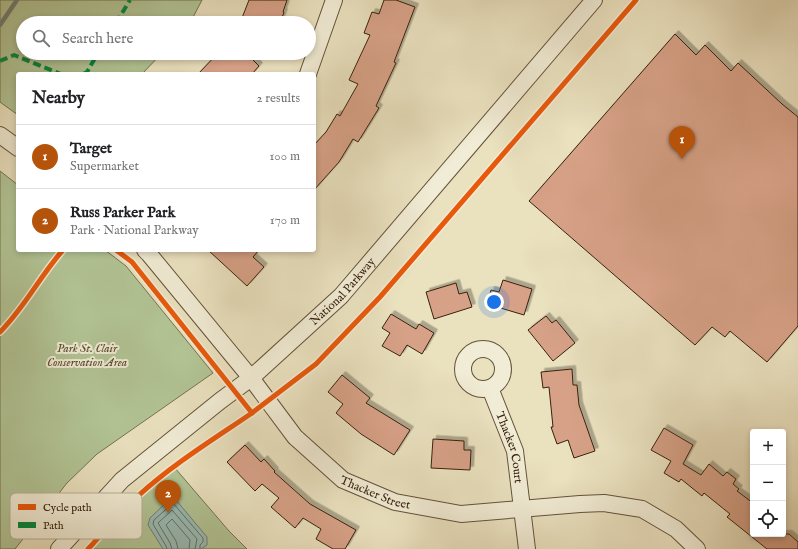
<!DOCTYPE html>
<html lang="en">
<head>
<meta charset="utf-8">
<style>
	body { margin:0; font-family:"IM FELL English",serif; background:#f6f6f6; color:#202124 }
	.controls { position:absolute; right:12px; bottom:12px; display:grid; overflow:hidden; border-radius:4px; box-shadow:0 2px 6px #0003 }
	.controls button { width:36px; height:36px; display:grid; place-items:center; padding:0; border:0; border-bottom:1px solid #e0e0e0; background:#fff; color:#202124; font:20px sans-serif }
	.you { position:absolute; left:494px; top:302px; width:14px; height:14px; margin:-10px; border:3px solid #fff; border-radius:50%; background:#1a73e8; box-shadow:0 0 0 6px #1a73e833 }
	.badge { display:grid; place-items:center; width:26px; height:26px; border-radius:50%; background:#b45309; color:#fff; font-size:13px; font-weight:700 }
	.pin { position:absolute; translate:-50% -33px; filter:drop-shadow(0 1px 2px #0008) }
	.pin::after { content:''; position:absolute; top:21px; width:14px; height:12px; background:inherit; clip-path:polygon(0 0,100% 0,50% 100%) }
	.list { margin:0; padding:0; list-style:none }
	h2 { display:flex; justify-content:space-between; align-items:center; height:52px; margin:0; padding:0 16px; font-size:17px }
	h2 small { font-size:13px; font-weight:400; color:#757577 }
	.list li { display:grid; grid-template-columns:26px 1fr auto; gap:12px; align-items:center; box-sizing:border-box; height:64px; padding:0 16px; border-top:1px solid #e0e0e0 }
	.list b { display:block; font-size:15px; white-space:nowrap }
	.list p { margin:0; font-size:13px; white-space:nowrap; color:#757577 }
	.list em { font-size:13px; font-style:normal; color:#757577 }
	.icon { flex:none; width:22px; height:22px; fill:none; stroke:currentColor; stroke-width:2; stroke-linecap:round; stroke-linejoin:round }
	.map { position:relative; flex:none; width:798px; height:549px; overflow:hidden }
	.search { position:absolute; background:#fff; box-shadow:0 2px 6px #0003; left:16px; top:16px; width:300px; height:44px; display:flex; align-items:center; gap:10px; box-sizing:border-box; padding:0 14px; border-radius:22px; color:#757577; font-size:15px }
	.panel { position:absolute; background:#fff; box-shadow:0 2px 6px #0003; left:16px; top:72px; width:300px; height:180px; border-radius:4px }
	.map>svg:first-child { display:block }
</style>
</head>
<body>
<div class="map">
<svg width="798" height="549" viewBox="0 0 798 549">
	<defs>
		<filter id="shadow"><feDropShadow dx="3.5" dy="-3.5" stdDeviation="0" flood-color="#0004"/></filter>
	</defs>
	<rect width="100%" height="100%" fill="#eae1bf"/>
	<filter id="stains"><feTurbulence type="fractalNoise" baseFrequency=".005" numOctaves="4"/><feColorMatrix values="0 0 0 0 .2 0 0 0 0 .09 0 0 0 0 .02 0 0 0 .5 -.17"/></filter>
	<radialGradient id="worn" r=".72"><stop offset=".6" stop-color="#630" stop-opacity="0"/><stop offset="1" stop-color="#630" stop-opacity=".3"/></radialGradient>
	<!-- green -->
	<g fill="#b2c495" stroke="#747351">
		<polygon points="0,0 202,0 190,23 23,23 23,53 162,53 142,74 18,74 18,115 0,102"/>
		<polygon points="0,171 18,185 18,250 105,250 126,266 213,373 97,454 67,483 15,549 0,549"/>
		<polygon points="174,467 229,531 247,549 88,549 138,496"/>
	</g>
	<!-- water -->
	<polygon fill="#98bcb6" stroke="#717e72" points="171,498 176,500 207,537 207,545 201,549 163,549 148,525 150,518"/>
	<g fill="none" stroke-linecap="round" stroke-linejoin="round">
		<!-- shore -->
		<g stroke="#686f62" stroke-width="1">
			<polyline points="167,549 166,546 153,524 154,520 173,503 203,538 203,542 200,545 200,549"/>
			<polyline points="172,549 170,543 158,523 172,510 197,539 195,549"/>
			<polyline points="178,549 176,541 166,525 172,519 190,540 189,549"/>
		</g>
		<!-- stream -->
		<polyline stroke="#717e72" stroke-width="4.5" points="0,25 17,0"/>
	</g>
	<!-- building -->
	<g fill="#d7a187" stroke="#37220d" filter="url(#shadow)">
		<polygon points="249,0 287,0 283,12 284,12 280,23 240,23"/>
		<polygon points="384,0 396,0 415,7 394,62 396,63 376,106 379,108 358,142 353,139 339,162 314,190 314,145 326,132 337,114 340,116 358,84 349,80 370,35 364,33 372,12 379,14"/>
		<polygon points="675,34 696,55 705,45 731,71 738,63 782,104 798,117 798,326 767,362 730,331 725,337 712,327 695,345 529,201"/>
		<polygon points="218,53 246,53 259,66 252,74 198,74"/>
		<polygon points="208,250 259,250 253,257 264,267 247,286"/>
		<polygon points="503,280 532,289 524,315 487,304 491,290 499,292"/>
		<polygon points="456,283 459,294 467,292 472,307 434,319 426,292"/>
		<polygon points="391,314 416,329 419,324 434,333 422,354 407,345 400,356 382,346 390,333 382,328"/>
		<polygon points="546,316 552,323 556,320 575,343 553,361 528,330"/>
		<polygon points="572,369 573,385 577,385 579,405 595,451 574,458 568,440 557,444 551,427 553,427 549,387 543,388 541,372"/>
		<polygon points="342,375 370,398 366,403 410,430 394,455 361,434 336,413 343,404 328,392"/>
		<polygon points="664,428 693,445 683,464 701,475 709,464 723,476 727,472 736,479 733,484 739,489 737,491 753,503 753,534 789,534 798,542 798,549 767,549 727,517 730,514 704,493 702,496 681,479 679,482 664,473 671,461 651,450"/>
		<polygon points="433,439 464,441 464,450 471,450 470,470 431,468"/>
		<polygon points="245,445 261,462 264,459 275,471 274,472 310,504 356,530 345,549 333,549 316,539 321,529 303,518 295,528 271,507 279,498 262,484 255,491 227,462"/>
	</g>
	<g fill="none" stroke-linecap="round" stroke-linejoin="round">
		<!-- minor casing -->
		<g stroke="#64523a" stroke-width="18">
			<g id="minor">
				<polyline points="308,74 334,0"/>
				<polyline points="0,135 18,148"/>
				<path id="s1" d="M145 250 149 254 251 378 295 437 343 480 395 502 461 514 580 504 604 503 642 509 676 529 697 549"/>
				<circle cx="483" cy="369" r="20"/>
				<path id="s2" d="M490 388 515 451 527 549"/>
				<path id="s3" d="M59 549 122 480 220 401 251 378 341 296 594 0"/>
			</g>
		</g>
		<!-- minor -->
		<use href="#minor" stroke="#f1ecd5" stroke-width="16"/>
		<!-- quiet -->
		<g stroke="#00873e" stroke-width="4" stroke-dasharray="8 4" stroke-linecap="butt">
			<polyline points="116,23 130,0"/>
			<polyline points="0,61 14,55 61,74"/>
			<polyline points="83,74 87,72 98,53"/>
		</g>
		<!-- cycleway casing -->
		<g stroke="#f1ecd5" stroke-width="8">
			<g id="cycleway">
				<polyline points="116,250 132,262 252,413 316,364 380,297 636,0"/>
				<path d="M0 332C25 307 40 276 63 250"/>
				<path d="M88 549C105 531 120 512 138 496 173 464 214 439 252 413"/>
			</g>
		</g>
		<!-- cycleway -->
		<use href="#cycleway" stroke="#e8590c" stroke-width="5"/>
	</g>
	<g text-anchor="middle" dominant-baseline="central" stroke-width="4" stroke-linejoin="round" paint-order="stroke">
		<!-- street labels -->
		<g font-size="12" fill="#37220d" stroke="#f1ecd5">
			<text stroke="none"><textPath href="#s3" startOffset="384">National Parkway</textPath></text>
			<text stroke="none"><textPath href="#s2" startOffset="63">Thacker Court</textPath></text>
			<text stroke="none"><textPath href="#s1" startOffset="339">Thacker Street</textPath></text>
		</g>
		<!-- park labels -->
		<g font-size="12" font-style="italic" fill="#564a2f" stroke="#f1ecd5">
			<text x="87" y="348">Park St. Clair<tspan x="87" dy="14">Conservation Area</tspan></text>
		</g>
	</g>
	<!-- legend -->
	<rect x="10" y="493" width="132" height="46" rx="6" fill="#f1ecd5" stroke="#b9af99" stroke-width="1"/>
	<rect x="18" y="504" width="18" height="6" fill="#e8590c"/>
	<rect x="18" y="522" width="18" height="6" fill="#00873e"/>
	<g font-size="11" fill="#37220d">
		<text x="43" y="511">Cycle path</text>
		<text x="43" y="529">Path</text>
	</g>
	<rect width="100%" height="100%" filter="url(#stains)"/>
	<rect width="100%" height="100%" fill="url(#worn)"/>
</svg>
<div class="controls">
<button>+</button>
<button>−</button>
<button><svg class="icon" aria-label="locate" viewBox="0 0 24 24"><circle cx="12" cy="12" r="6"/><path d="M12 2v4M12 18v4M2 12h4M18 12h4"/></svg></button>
</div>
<div class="you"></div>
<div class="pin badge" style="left:682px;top:159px">1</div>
<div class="pin badge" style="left:168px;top:513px">2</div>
<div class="search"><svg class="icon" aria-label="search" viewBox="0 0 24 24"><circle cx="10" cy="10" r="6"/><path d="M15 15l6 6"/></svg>Search here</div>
<section class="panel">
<h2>Nearby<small>2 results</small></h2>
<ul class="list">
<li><span class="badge">1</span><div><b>Target</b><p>Supermarket</p></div><em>100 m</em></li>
<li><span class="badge">2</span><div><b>Russ Parker Park</b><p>Park · National Parkway</p></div><em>170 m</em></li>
</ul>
</section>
</div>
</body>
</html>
